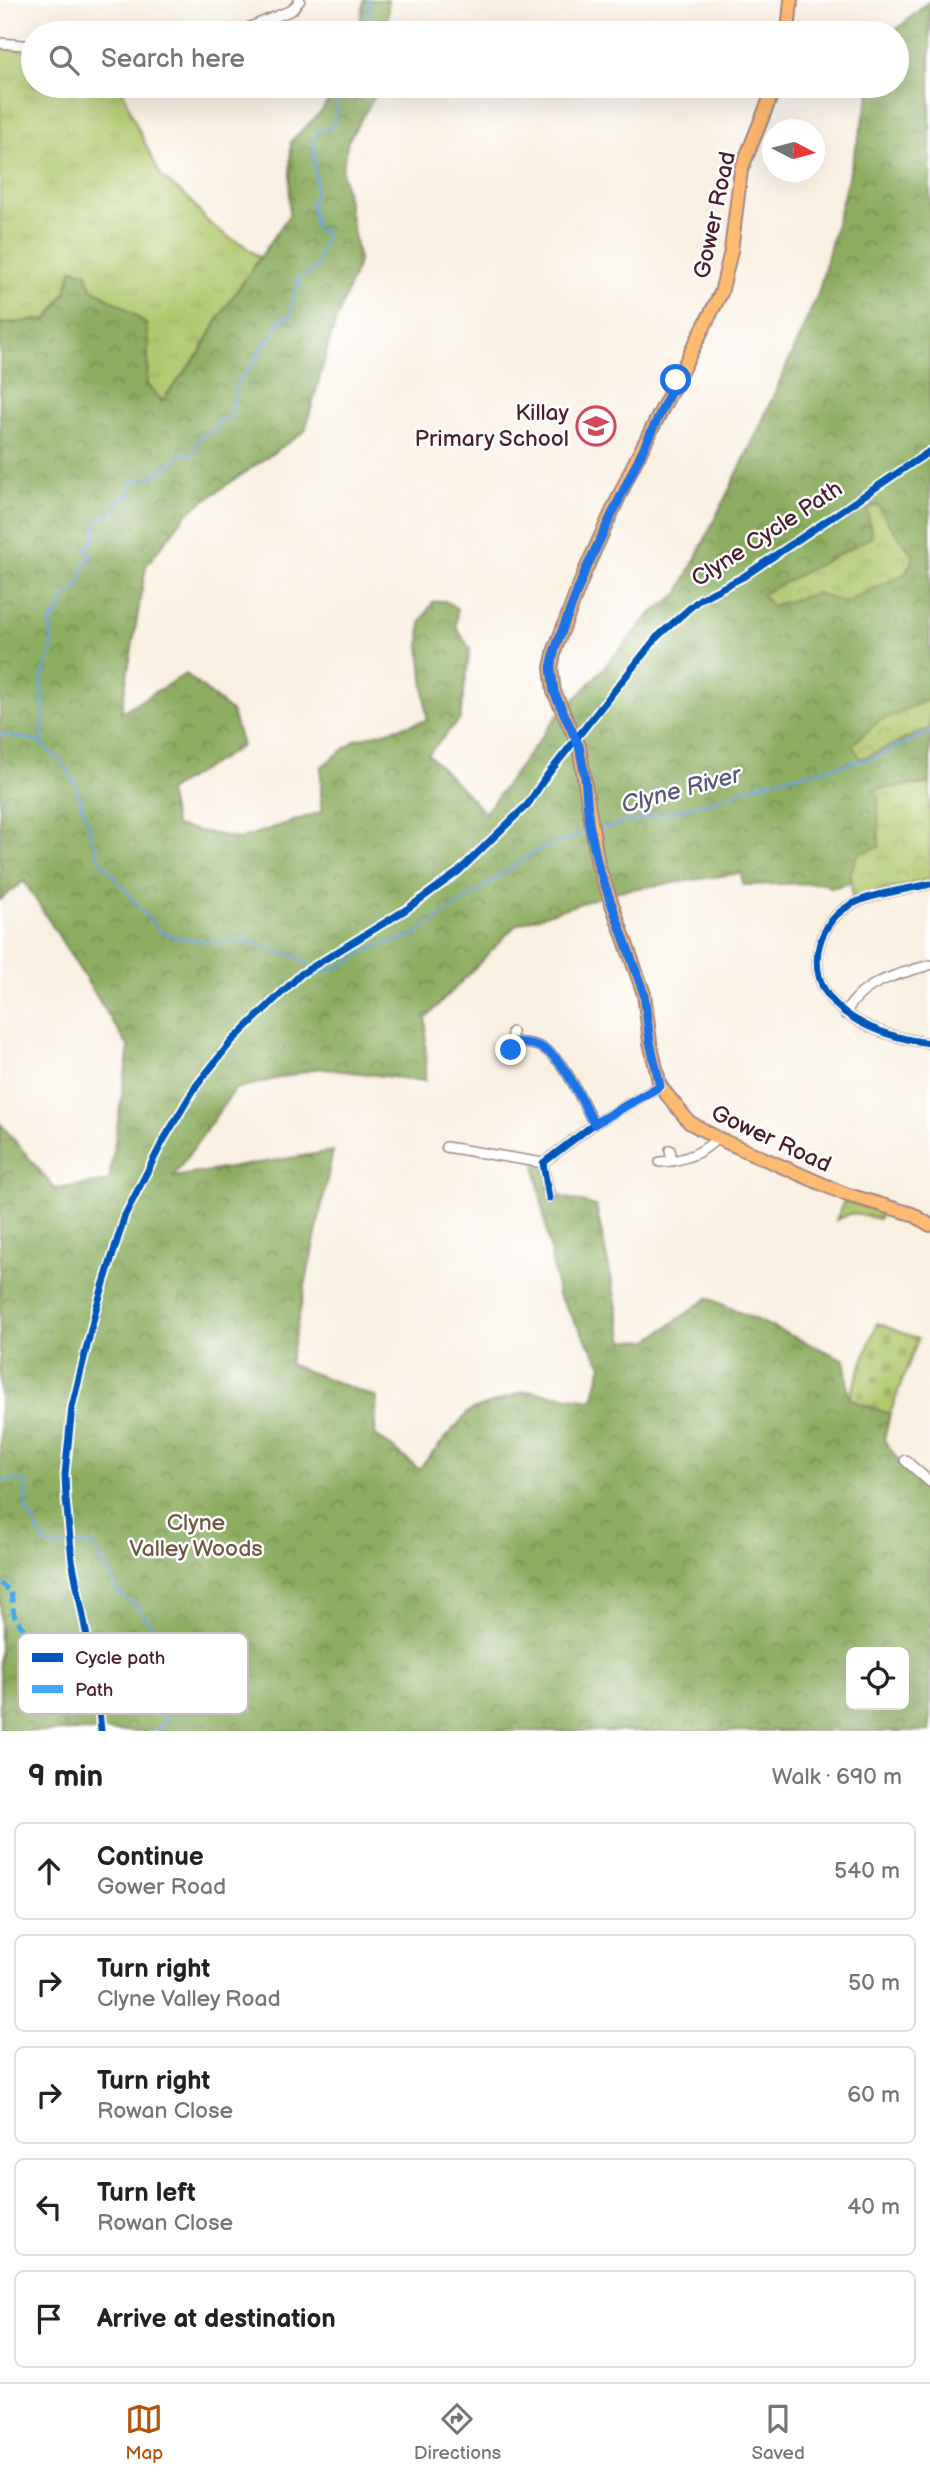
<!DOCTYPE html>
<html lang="en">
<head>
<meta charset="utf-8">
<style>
	body { margin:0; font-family:"Balsamiq Sans",sans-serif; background:#f6f6f6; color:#222 }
	.controls { position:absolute; right:21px; bottom:21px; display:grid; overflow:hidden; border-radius:10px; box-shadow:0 7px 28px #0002 }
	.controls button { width:63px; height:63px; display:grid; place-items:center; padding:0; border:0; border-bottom:2px solid #e0e0e0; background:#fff; color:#222; font:35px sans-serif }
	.compass { position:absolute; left:762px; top:119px; width:63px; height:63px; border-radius:50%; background:#fff; box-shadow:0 7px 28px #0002; rotate:96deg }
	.stop { position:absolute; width:21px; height:21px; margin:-16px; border:5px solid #1a73e8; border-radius:50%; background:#fff }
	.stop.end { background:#1a73e8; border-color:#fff; box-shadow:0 2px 7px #0008 }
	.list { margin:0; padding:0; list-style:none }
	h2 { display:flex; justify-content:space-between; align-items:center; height:91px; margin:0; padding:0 28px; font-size:30px }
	h2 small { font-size:23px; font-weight:400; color:#767676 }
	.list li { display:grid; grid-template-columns:46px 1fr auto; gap:21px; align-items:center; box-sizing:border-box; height:98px; margin:0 14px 14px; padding:0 14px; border:2px solid #e0e0e0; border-radius:10px }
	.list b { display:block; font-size:26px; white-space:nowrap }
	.list p { margin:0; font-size:23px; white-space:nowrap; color:#767676 }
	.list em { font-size:23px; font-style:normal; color:#767676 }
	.icon { flex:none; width:38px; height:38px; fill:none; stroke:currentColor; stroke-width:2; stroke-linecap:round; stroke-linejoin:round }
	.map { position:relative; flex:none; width:930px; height:1731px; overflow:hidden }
	.search { position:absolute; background:#fff; box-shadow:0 7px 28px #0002; left:21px; right:21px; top:21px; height:77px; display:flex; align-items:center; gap:18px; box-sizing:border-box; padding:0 24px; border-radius:38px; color:#767676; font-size:26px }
	.sheet { height:651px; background:#fff }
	nav { display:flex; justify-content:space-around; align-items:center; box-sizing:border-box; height:98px; border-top:2px solid #e0e0e0; background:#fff; font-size:19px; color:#767676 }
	nav a { display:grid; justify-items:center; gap:4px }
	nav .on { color:#b45309 }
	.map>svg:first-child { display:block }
</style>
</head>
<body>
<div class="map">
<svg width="930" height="1731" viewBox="0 0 930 1731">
	<defs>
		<pattern id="grass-tufts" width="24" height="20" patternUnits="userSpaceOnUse" patternTransform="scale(1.75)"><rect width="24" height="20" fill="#b0c96e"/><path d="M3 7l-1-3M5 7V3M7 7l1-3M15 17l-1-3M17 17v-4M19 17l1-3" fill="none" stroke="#99ac5f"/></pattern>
		<pattern id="forest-crowns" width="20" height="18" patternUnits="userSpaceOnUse" patternTransform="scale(1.75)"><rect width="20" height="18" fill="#8cad61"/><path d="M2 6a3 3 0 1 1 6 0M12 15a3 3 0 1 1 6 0" fill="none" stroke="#748c50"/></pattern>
		<pattern id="cemetery-stones" width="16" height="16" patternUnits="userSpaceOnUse" patternTransform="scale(1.75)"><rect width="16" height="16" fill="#b0c96e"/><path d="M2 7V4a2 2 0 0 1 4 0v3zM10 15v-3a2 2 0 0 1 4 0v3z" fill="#99ac5f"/></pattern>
		<pattern id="park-crowns" width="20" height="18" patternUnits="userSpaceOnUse" patternTransform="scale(1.75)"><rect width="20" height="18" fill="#b0c96e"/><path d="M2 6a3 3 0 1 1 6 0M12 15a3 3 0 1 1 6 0" fill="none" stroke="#99ac5f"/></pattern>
	</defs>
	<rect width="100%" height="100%" fill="#fff"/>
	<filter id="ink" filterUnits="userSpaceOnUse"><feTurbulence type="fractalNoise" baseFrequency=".0143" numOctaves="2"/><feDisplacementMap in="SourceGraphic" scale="14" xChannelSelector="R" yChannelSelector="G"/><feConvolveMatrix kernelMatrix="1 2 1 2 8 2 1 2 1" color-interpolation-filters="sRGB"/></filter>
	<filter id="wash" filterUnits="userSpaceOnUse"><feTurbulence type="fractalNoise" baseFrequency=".00686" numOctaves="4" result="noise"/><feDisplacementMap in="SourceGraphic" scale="28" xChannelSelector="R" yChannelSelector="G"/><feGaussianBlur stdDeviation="1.57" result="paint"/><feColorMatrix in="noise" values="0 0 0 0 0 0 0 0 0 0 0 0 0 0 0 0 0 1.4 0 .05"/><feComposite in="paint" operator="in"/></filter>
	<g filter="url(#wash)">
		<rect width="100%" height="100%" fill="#f9f0e2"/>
		<!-- grass -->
		<g fill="url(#grass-tufts)" stroke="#7d744c" stroke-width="2">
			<polygon points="0,48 33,51 33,86 121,86 138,129 161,176 190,200 208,222 227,236 242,244 260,258 220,316 201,351 162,401 147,385 148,344 124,307 92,289 72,269 66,292 48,319 0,324"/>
			<polygon points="844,1201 881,1211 879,1219 852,1213 836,1220"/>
		</g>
		<!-- forest -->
		<g fill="url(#forest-crowns)" stroke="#6b6646" stroke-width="2" fill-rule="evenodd">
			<polygon points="364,0 388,0 388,33 358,33"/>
			<path d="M930 1V783L874 789 878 795 879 847 851 872V883L831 888 823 883 743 885 741 873 618 891 517 924 426 1018 425 1081 319 1068 235 1089 173 1177 333 1151 289 1364 377 1398 375 1434 419 1469 469 1411 526 1391 593 1400 602 1365 558 1295 535 1165 549 1170 560 1196 596 1206 624 1341 649 1340 708 1298 845 1360 849 1399 890 1414 884 1440 899 1461 930 1483V1731H0V1123L55 1189 109 1181 129 1048 24 881 0 900V324L48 319 66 292 72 269 86 272 92 289 124 307 146 324 148 344 147 385 162 401 201 351 220 316 289 215 291 141 321 112 337 86H381L348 141 342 170 359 261 333 329 305 431 189 511 146 566 121 712 186 674 232 712 242 746 168 791 175 826 239 839 321 812V767L356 740 427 720 420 646 421 622 433 602 445 601 457 608 456 627 470 649 460 719 428 754 485 813 558 715 583 691 652 613 678 594 757 433 818 294 872 86H897V33H892ZM851 1652H904V1705H851Z"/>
		</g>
		<!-- cemetery -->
		<polygon fill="url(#cemetery-stones)" stroke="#7d744c" stroke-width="2" points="877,1323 918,1339 890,1414 849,1399"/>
		<!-- park -->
		<g fill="url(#park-crowns)" stroke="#7d744c" stroke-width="2">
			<polygon points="878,505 888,523 914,556 906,573 844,603 817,593 771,606 762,594 872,537 867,509"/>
			<polygon points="930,699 930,728 861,759 852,745 879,721"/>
			<polygon points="930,784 930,879 852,898 851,872 858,854 879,847 878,795 873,789"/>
		</g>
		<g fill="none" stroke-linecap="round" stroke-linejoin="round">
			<!-- stream -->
			<g stroke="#69a0d7" stroke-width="2.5">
				<path d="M366 33C370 24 367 11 369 0"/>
				<polyline points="0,734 37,741 63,762 75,783 98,856 158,930 174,937 219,943 246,940 299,958 318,973 340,967 372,948 415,935 533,853 588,831"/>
				<path d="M43 745V700L40 684 52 649 50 622 59 613 66 597 80 586 84 566 92 555 86 549 95 539 96 521 111 515 121 499 132 494 130 484 144 478H152L168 465 172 466 180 453 193 456 197 447V439L219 427 215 421 226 419 234 407 236 384 256 360 263 344 273 336 282 316 291 318 294 292 301 288 297 281 318 266 320 249 327 233 316 229 311 203 316 192 314 140 318 131 330 129C338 118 339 110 336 97L343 86"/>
				<polyline points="595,830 710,802 763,783 869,759 930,732"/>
				<polyline points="0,1481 18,1480 26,1482 25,1508 46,1544 54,1548 88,1544 95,1547 119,1594 136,1605 152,1626 141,1650 155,1672 172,1691 174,1709 156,1731"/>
			</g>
		</g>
	</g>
	<g filter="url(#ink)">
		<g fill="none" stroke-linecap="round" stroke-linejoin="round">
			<!-- minor casing -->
			<g stroke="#a28886" stroke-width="12">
				<g id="minor">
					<polyline points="235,33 292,10 300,0"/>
					<polyline points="0,43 33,46"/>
					<path d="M930 884C906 890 867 894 847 907 832 916 821 933 818 951 809 1012 881 1037 930 1043"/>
					<path d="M845 1014C861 982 898 974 930 965"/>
					<path d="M513 1042C521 1043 532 1043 540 1047 564 1056 582 1102 594 1124"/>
					<polyline points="511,1050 512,1032"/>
					<polyline points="446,1147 543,1163"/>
					<polyline points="670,1150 672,1161"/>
					<path d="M660 1162C683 1161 702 1154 717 1138"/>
					<polyline points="549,1198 543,1163 594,1124 660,1086"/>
					<polyline points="905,1460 930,1482"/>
				</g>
			</g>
			<!-- major casing -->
			<g stroke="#a28886" stroke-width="16">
				<g id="major">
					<polyline points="788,33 791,0"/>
					<polyline points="775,86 741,170 731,251 721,293 632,468 585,571 555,649 551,668 554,692 579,746 598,865 644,994 650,1042 660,1086 689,1122 717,1138 845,1194 912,1214 930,1225"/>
				</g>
			</g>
			<!-- minor -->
			<use href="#minor" stroke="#fff" stroke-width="9"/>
			<!-- major -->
			<use href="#major" stroke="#ffbb71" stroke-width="12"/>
			<!-- quiet -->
			<polyline stroke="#3fa9f5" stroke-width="5" stroke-dasharray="10 5" stroke-linecap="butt" points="0,1583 11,1592 14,1615 21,1626 35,1639 43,1655 60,1677 89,1690"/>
			<!-- cycleway casing -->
			<g stroke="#fff" stroke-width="11">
				<g id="cycleway">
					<path d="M930 884C906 890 867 894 847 907 832 916 821 933 818 951 809 1012 881 1037 930 1043"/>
					<polyline points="549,1198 543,1163 594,1124 660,1086"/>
					<polyline points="101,1731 97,1688 72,1560 66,1499 65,1474 72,1407 96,1309 125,1215 163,1141 196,1086 232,1041 301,974 407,909 458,872 528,804 545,778 657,637 700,599 743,577 930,451"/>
				</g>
			</g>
			<!-- cycleway -->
			<use href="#cycleway" stroke="#0057b8" stroke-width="7"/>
		</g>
	</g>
	<g fill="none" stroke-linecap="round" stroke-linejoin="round" filter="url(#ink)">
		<!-- route -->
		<path stroke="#1a73e8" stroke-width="9" d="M511 1050 513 1042C521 1043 532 1043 540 1047 564 1056 582 1102 594 1124L660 1086 650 1042 644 994 598 866 589 823 585 777 579 746 554 692 551 668 555 649 585 571 676 380"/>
	</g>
	<!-- icons -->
	<defs>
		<g id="school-ring" transform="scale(2.0125)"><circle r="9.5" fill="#fff" stroke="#d1495b" stroke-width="1.5"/><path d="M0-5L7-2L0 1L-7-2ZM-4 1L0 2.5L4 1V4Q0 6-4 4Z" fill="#d1495b"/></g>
	</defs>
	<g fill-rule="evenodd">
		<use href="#school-ring" x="596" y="426"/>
	</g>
	<g text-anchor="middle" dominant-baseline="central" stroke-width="5" stroke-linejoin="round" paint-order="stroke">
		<!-- street labels -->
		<g font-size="23" fill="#4a1f2b" stroke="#fff">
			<text transform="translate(715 215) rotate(-78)">Gower Road</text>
			<text transform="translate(767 534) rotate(-33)">Clyne Cycle Path</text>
			<text transform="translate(771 1139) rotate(25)">Gower Road</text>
		</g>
		<!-- poi labels -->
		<g font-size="23" fill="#4a1f2b" stroke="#fff" text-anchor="end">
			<text x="569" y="413">Killay<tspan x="569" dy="26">Primary School</tspan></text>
		</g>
		<!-- park labels -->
		<g font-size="23" fill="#6e5a42" stroke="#fff">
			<text x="196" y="1523">Clyne<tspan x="196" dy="26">Valley Woods</tspan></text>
		</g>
		<!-- water labels -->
		<g font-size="24" font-style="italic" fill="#585978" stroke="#fff">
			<text transform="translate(681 790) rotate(-15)">Clyne River</text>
		</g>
	</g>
	<!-- legend -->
	<rect x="18" y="1633" width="230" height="81" rx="10" fill="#fff" stroke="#c9bcbf" stroke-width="2"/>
	<rect x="32" y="1653" width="31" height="9" fill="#0057b8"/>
	<rect x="32" y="1685" width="31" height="8" fill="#3fa9f5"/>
	<g font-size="19" fill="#4a1f2b">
		<text x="75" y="1664">Cycle path</text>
		<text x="75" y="1696">Path</text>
	</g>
</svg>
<div class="controls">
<button><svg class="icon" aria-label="locate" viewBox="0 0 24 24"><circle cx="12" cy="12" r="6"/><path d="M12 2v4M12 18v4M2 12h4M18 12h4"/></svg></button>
</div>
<svg class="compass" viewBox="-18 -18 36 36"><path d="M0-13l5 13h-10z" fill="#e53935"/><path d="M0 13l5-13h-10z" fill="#767676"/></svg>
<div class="stop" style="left:676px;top:380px"></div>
<div class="stop end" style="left:511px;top:1050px"></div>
<div class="search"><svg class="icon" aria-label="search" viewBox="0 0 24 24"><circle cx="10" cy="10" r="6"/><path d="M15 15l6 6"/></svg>Search here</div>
</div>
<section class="sheet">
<h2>9 min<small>Walk · 690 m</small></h2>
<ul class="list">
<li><svg class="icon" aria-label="ahead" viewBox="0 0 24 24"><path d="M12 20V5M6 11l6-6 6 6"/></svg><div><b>Continue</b><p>Gower Road</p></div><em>540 m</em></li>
<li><svg class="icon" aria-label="right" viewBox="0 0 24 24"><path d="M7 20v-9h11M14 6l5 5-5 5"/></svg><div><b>Turn right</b><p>Clyne Valley Road</p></div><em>50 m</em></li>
<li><svg class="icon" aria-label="right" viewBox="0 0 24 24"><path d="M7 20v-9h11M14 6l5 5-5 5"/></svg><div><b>Turn right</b><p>Rowan Close</p></div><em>60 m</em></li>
<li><svg class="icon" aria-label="left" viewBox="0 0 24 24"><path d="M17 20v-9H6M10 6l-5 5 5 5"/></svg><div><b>Turn left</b><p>Rowan Close</p></div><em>40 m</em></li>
<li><svg class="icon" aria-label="arrive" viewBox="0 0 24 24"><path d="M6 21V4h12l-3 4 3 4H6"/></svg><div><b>Arrive at destination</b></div></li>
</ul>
</section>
<nav>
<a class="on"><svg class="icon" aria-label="map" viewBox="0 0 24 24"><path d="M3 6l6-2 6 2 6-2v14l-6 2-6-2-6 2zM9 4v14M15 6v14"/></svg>Map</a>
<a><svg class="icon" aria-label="directions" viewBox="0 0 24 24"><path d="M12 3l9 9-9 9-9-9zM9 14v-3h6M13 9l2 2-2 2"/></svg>Directions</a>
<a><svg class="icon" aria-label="saved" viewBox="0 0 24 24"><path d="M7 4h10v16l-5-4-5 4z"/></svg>Saved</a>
</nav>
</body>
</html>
